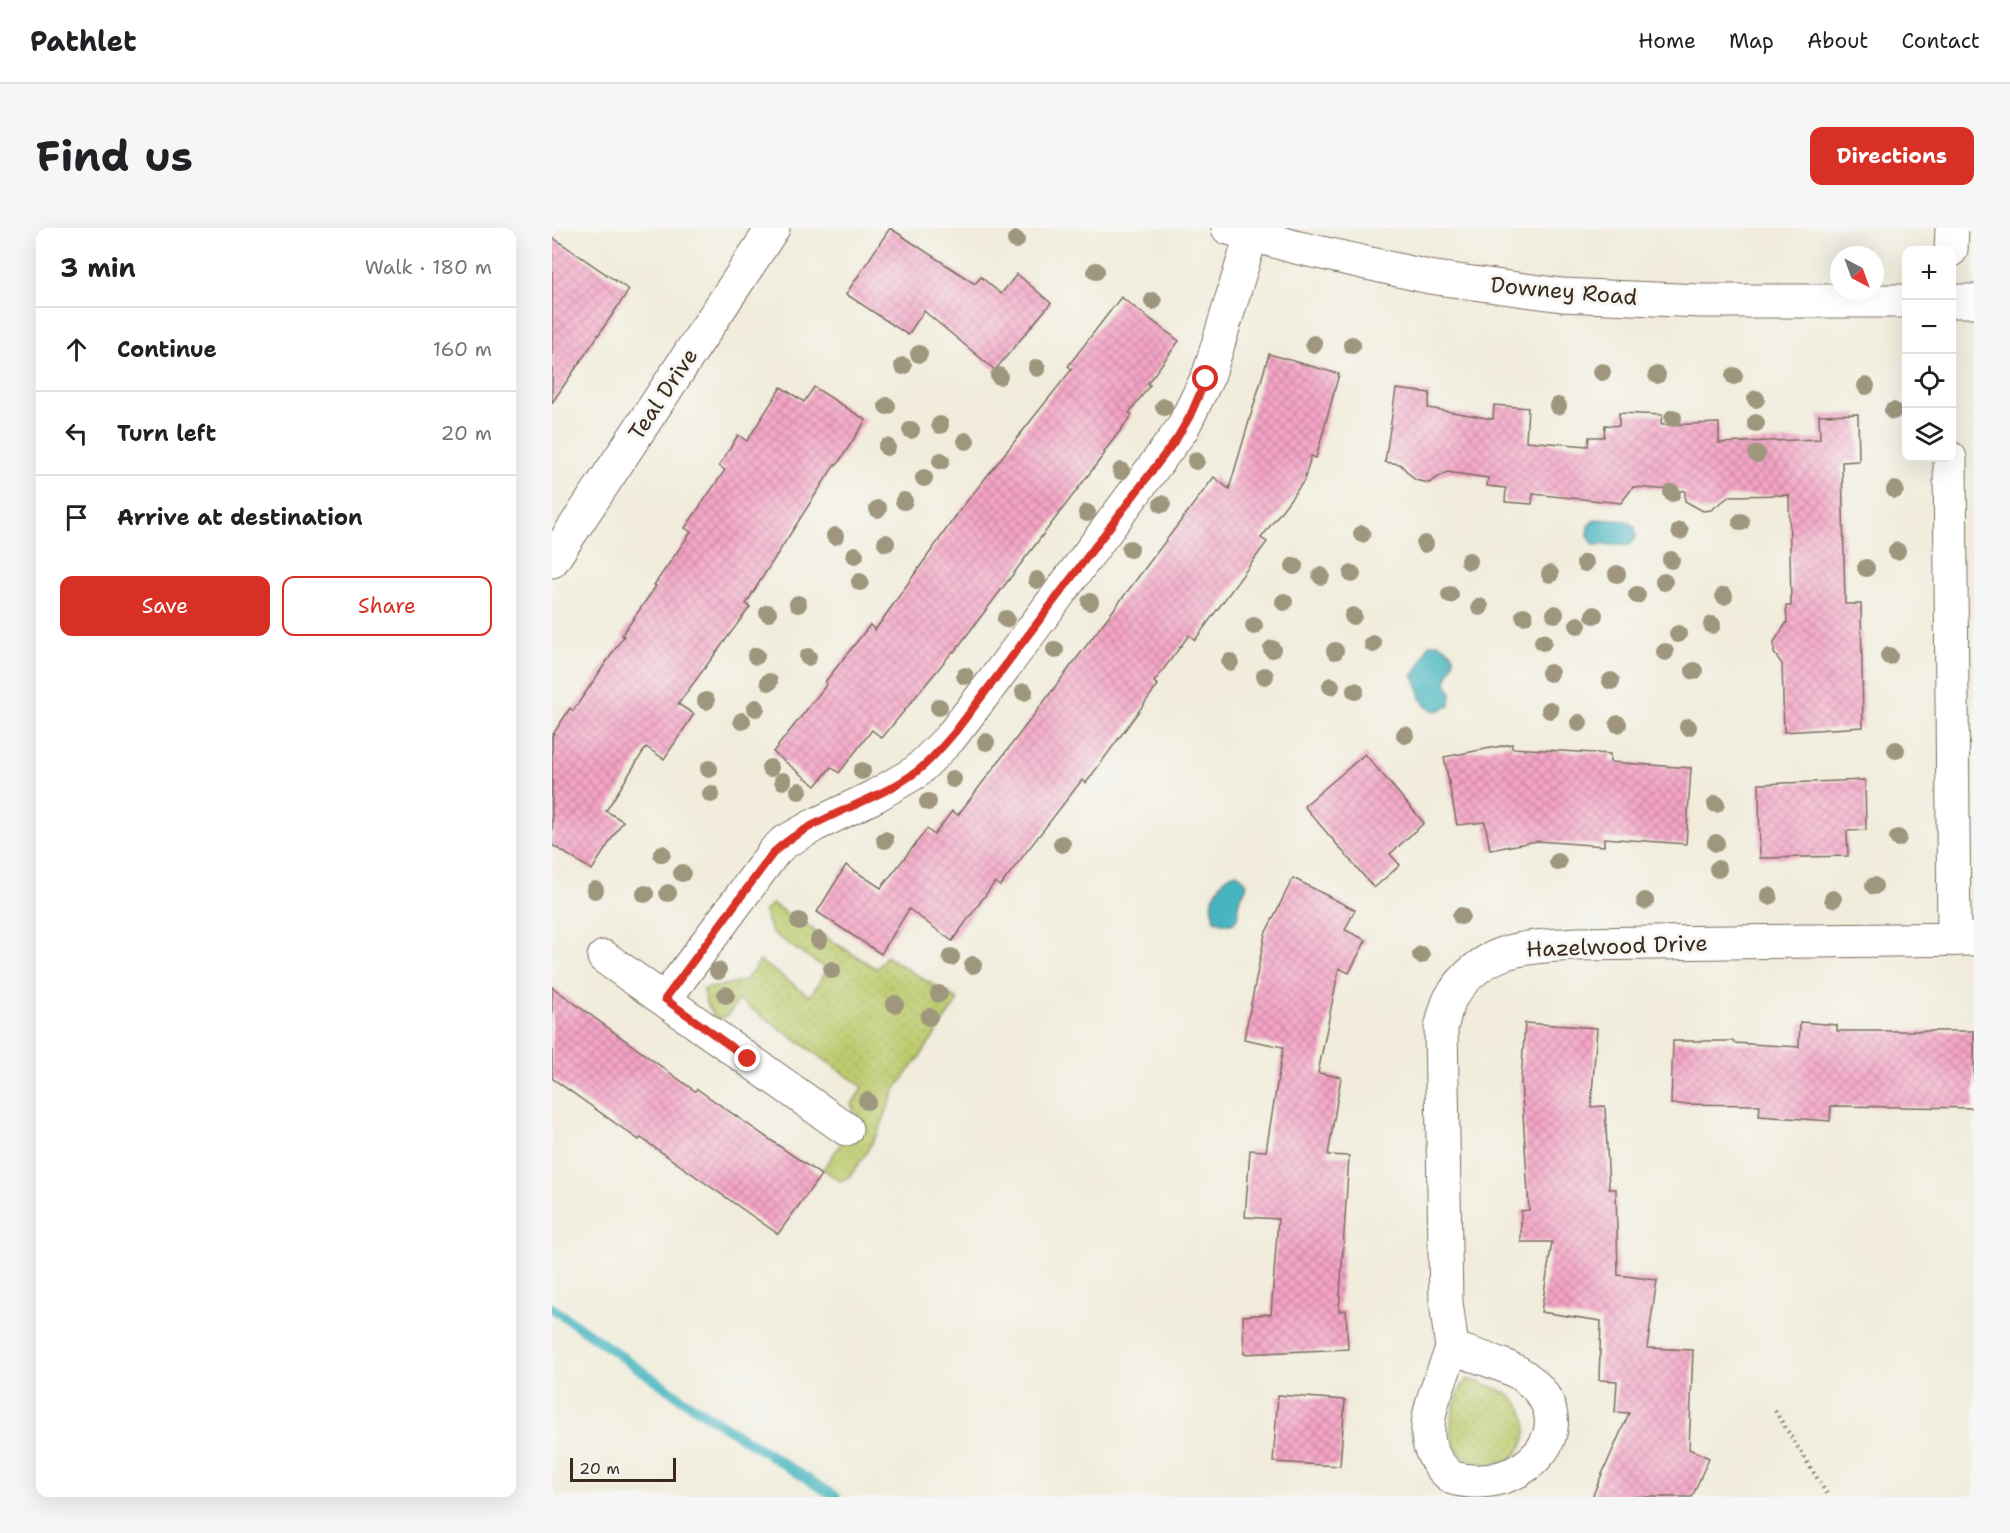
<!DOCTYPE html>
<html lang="en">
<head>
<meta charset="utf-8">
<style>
	body { margin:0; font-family:"Shantell Sans",sans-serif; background:#f6f6f6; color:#202124 }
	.controls { position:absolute; right:18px; top:18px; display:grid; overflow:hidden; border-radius:12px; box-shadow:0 6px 24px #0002 }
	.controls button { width:54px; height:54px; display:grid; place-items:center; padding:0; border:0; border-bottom:2px solid #e0e0e0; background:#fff; color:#202124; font:30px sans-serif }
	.compass { position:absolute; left:1278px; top:18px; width:54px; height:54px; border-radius:50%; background:#fff; box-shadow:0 6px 24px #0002; rotate:139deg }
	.scale { position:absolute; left:18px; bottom:15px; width:106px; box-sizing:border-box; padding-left:6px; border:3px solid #3b2a1e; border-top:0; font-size:16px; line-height:21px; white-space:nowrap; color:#3b2a1e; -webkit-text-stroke:4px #f6f6f2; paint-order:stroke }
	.stop { position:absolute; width:18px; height:18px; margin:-14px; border:4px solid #d93025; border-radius:50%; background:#fff }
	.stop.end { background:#d93025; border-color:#fff; box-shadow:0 2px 6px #0008 }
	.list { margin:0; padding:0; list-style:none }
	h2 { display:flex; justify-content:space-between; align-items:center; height:78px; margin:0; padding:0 24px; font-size:26px }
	h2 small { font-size:20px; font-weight:400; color:#757577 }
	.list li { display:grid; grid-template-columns:39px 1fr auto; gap:18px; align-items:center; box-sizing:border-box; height:84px; padding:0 24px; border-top:2px solid #e0e0e0 }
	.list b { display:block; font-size:22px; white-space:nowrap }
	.list em { font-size:20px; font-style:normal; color:#757577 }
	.actions { display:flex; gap:12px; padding:18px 24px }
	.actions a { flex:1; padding:14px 0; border:2px solid #d93025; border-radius:12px; text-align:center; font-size:21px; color:#d93025 }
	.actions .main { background:#d93025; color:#fff }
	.icon { flex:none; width:33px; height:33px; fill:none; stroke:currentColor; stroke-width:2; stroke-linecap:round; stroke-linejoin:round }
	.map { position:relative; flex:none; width:1422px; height:1269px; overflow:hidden; border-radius:12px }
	header { display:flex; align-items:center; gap:36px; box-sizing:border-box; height:84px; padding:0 30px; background:#fff; border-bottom:2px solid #e0e0e0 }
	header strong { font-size:28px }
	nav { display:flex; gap:33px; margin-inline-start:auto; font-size:21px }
	.intro { display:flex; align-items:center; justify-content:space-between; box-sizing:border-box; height:144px; padding:0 36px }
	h1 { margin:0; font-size:42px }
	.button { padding:15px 27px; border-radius:12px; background:#d93025; color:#fff; font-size:21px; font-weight:700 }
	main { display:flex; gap:36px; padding:0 36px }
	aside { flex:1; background:#fff; border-radius:12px; box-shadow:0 6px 24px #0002 }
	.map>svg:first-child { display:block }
</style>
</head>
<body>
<header>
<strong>Pathlet</strong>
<nav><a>Home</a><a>Map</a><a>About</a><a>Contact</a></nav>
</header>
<div class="intro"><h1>Find us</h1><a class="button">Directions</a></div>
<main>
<aside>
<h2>3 min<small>Walk · 180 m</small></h2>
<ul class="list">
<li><svg class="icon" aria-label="ahead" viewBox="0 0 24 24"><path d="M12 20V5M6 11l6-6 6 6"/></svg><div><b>Continue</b></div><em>160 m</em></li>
<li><svg class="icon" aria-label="left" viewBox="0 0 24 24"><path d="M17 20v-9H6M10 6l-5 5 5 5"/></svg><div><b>Turn left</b></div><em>20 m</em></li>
<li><svg class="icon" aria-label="arrive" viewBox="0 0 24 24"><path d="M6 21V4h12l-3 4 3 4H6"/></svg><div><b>Arrive at destination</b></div></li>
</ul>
<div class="actions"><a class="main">Save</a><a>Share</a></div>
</aside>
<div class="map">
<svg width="1422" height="1269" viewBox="0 0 1422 1269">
	<defs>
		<pattern id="grass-dots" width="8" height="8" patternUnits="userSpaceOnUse" patternTransform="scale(1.5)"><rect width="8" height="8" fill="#bccb6d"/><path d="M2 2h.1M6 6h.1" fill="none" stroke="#a2ae5e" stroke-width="1.8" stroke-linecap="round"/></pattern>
		<pattern id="building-cross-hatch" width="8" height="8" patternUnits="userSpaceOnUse" patternTransform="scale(1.5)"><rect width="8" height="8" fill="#f5a4c6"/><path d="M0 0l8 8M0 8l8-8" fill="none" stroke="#c886a0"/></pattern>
	</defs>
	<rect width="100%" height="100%" fill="#f6f6f2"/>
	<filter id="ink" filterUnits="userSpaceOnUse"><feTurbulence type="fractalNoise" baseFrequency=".0167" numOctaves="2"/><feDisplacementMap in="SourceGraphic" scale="12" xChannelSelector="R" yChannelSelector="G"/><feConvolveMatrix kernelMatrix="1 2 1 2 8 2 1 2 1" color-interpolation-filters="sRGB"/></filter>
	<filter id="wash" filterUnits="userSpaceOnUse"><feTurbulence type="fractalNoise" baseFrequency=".008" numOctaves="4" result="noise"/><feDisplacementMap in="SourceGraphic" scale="24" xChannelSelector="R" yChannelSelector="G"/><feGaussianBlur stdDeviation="1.35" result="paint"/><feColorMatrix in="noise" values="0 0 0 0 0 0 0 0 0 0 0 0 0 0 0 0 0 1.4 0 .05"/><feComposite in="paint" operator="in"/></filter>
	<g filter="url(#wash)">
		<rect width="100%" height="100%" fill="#f1ecdb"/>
		<!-- grass -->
		<g fill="url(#grass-dots)" stroke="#7c7a46" stroke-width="1.5">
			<path d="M220 676 325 741 334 728 406 772 368 829 344 860 327 903 314 925 299 947 289 954 271 941 307 890 299 877 311 859 187 772 175 788 166 791C156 783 153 773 151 761L193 753 208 733 258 768 275 742 219 704 212 684Z"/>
			<path d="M915 1151C929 1154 951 1161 962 1171 977 1185 979 1210 965 1225 946 1245 909 1239 901 1212 895 1196 904 1165 915 1151Z"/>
		</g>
		<!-- water -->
		<g fill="#46b5c0" stroke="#40706f" stroke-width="1.5">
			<polygon points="1043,291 1076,293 1083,299 1084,308 1078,317 1042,317 1036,308 1036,298"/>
			<path d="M887 415C912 429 899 436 894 454L899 465 898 478 884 483C871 479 869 474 867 461 866 456 863 452 861 447L868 438 877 416Z"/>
			<path d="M685 645 695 655C694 664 690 666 687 673 685 678 688 683 686 688 682 701 670 696 662 691 660 674 658 673 667 659 673 651 673 648 685 645Z"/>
		</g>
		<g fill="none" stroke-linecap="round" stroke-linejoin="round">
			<!-- stream -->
			<polyline stroke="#46b5c0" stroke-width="10" points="0,1080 139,1177 284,1269"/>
		</g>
		<g id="blocks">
			<!-- building -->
			<g fill="url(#building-cross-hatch)">
				<polygon points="338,0 423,56 429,49 449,66 465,46 499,75 443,142 372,83 356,107 294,66"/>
				<polygon points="0,9 77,62 0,175"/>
				<polygon points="569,69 627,113 595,156 598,157 577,185 580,187 552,224 553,225 402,424 401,423 330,510 320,502 287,545 279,539 264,558 221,524 275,456 273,454 318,397 323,402 408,282 520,141 516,138"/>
				<polygon points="717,126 787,146 764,230 759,228 752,253 709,310 715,314 643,412 637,407 602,454 606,457 534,555 530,552 448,658 443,654 400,713 357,681 329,726 265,684 294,637 329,660 375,601 382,607 400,583 406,587 662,249 677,261"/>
				<polygon points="229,159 252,174 262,159 314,192 285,237 283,236 203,361 194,376 198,379 126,476 142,486 112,531 94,519 54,583 71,593 40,642 0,617 0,508 18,480 21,483 72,408 70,407 104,358 102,357 139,304 133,300 173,242 167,238 186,207 195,213"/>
				<polygon points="844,161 878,165 876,180 941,191 942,177 976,180 974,213 1036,218 1037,209 1052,209 1053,197 1067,198 1067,185 1110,187 1109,197 1167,195 1167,215 1268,211 1267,187 1306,186 1307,233 1290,234 1293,376 1309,376 1311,499 1232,504 1230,436 1222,425 1222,414 1235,394 1234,378 1239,378 1237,267 1178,268 1159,282 1151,283 1133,273 1133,263 1081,259 1069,275 981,266 980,276 953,274 954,260 935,258 936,250 895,244 877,255 863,252 848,236 833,234"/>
				<polygon points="960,516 960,520 1058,526 1058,534 1139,540 1134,616 1052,610 1052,618 985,613 938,622 933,594 905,597 892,529"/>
				<polygon points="813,526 872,595 838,626 848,637 822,660 752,578"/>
				<polygon points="1313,552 1314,602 1295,603 1296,628 1208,630 1207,556"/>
				<polygon points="741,650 803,682 793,702 814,712 797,745 787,740 766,845 789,849 776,927 797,928 787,1083 794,1082 796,1121 692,1126 691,1088 719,1086 726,991 693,989 698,922 714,923 731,819 692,811 713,706"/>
				<polygon points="0,759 143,863 145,861 269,947 226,1006 89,910 87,912 0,850"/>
				<polygon points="1248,794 1285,797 1285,803 1422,803 1422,880 1279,878 1278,893 1207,888 1208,877 1119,876 1121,813 1182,813 1182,815 1247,819"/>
				<polygon points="973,795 1045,800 1039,879 1053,878 1057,961 1064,961 1066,1047 1105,1052 1095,1120 1141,1122 1137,1221 1157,1230 1140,1269 1040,1269 1077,1185 1063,1184 1065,1153 1047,1152 1049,1093 989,1084 1000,1014 969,1014 969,983 977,982 969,853"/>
				<polygon points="726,1167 793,1172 788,1238 721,1234"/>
			</g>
		</g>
	</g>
	<g filter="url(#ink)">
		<use href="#blocks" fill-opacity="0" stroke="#7b6e60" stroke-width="1.5"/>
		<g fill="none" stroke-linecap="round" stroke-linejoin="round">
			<!-- minor casing -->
			<g stroke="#7b6e60" stroke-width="35">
				<g id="minor">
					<polyline points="1399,22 1400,0"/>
					<polyline points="1398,230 1402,711"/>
					<polyline points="0,333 221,0"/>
					<polyline points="52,729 294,901"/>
					<polyline points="113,771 222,624 231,615 263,597 323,568 364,544 398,510 438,458 630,201 657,146 699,8"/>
					<path d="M900 1120 894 1074 889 800C892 790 894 777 899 769 931 719 972 719 1025 716L1422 711"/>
					<path d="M900 1120C920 1127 957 1137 973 1149 1038 1198 971 1269 901 1250 888 1241 877 1224 876 1208 874 1179 891 1148 900 1120Z"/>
				</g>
			</g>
			<!-- major casing -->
			<g stroke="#7b6e60" stroke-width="35">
				<g id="major">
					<polyline points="676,0 743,19 877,49 1010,67 1149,73 1354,73"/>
					<polyline points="1400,73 1422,73"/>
				</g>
			</g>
			<!-- path -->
			<polyline stroke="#7b6e60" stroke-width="4" stroke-dasharray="1.5 4.5" stroke-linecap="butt" points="1223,1183 1277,1269"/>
			<!-- minor -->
			<use href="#minor" stroke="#fff" stroke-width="33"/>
			<!-- major -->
			<use href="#major" stroke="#fff" stroke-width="33"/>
		</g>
		<!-- trees -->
		<g fill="#9e977e">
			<circle cx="464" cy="12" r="9"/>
			<circle cx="544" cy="43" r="9"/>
			<circle cx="601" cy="73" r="9"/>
			<circle cx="762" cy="116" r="9"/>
			<circle cx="800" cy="117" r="9"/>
			<circle cx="367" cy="126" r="9"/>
			<circle cx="351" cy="138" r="9"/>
			<circle cx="485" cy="140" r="9"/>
			<circle cx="1050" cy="144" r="9"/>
			<circle cx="1105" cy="147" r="9"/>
			<circle cx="447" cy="148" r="9"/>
			<circle cx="1182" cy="148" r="9"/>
			<circle cx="1314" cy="158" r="9"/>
			<circle cx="1204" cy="171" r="9"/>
			<circle cx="335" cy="178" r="9"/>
			<circle cx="1006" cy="178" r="9"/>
			<circle cx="612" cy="179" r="9"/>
			<circle cx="1341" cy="183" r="9"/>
			<circle cx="1121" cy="190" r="9"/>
			<circle cx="1204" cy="195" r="9"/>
			<circle cx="388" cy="197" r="9"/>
			<circle cx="359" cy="202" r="9"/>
			<circle cx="414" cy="213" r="9"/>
			<circle cx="335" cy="219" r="9"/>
			<circle cx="1205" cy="226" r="9"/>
			<circle cx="389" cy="233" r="9"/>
			<circle cx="644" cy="233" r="9"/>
			<circle cx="569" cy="243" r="9"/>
			<circle cx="372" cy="250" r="9"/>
			<circle cx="1343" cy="262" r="9"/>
			<circle cx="1120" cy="265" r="9"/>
			<circle cx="352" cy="273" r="9"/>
			<circle cx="610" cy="276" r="9"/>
			<circle cx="326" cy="281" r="9"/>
			<circle cx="535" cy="285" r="9"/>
			<circle cx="1189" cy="294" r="9"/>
			<circle cx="1128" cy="303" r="9"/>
			<circle cx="810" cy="306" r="9"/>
			<circle cx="283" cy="308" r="9"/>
			<circle cx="334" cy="315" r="9"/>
			<circle cx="873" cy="316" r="9"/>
			<circle cx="578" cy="321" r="9"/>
			<circle cx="1345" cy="323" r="9"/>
			<circle cx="303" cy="327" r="9"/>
			<circle cx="1119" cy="332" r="9"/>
			<circle cx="917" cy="333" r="9"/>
			<circle cx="1033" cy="335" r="9"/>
			<circle cx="742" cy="338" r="9"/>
			<circle cx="1314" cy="340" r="9"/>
			<circle cx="800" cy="346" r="9"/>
			<circle cx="998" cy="346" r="9"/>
			<circle cx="1065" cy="346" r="9"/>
			<circle cx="769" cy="348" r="9"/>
			<circle cx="485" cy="352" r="9"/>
			<circle cx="308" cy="354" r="9"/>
			<circle cx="1112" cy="354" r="9"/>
			<circle cx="898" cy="367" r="9"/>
			<circle cx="1085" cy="367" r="9"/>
			<circle cx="1172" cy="368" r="9"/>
			<circle cx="538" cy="374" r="9"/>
			<circle cx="732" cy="374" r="9"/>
			<circle cx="246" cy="376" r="9"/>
			<circle cx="928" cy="379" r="9"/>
			<circle cx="216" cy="385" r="9"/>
			<circle cx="1003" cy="386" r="9"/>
			<circle cx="1042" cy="387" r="9"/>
			<circle cx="801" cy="388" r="9"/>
			<circle cx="972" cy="388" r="9"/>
			<circle cx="454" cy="391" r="9"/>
			<circle cx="1026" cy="397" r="9"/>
			<circle cx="1160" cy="397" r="9"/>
			<circle cx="702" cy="398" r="9"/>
			<circle cx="1126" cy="406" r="9"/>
			<circle cx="991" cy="414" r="9"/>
			<circle cx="821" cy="416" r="9"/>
			<circle cx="720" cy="421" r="9"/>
			<circle cx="503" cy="422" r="9"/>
			<circle cx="783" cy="423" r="9"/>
			<circle cx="1113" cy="424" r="9"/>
			<circle cx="204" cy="428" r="9"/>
			<circle cx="1337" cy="428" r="9"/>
			<circle cx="256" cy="429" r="9"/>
			<circle cx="678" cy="434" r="9"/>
			<circle cx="1142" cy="443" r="9"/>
			<circle cx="998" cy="445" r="9"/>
			<circle cx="413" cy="448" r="9"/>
			<circle cx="713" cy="448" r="9"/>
			<circle cx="1059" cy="453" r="9"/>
			<circle cx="217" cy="454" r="9"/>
			<circle cx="779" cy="458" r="9"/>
			<circle cx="803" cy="463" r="9"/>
			<circle cx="472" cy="464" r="9"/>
			<circle cx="154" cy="473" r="9"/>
			<circle cx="387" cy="479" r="9"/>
			<circle cx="204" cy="480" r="9"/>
			<circle cx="998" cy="482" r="9"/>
			<circle cx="190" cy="493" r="9"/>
			<circle cx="1027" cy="495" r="9"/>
			<circle cx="1066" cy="496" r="9"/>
			<circle cx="1136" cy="499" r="9"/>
			<circle cx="853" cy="507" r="9"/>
			<circle cx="434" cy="514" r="9"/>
			<circle cx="1344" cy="522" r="9"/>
			<circle cx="218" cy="540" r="9"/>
			<circle cx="157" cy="541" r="9"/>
			<circle cx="310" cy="543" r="9"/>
			<circle cx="401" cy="551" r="9"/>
			<circle cx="231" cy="553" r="9"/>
			<circle cx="247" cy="563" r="9"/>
			<circle cx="159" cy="566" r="9"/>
			<circle cx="376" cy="574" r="9"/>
			<circle cx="1164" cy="576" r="9"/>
			<circle cx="1346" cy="610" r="9"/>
			<circle cx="333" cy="612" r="9"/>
			<circle cx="1164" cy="615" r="9"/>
			<circle cx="510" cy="616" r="9"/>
			<circle cx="110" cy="626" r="9"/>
			<circle cx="1006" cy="634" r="9"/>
			<circle cx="1166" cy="641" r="9"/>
			<circle cx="130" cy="645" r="9"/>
			<circle cx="1322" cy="658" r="9"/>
			<circle cx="43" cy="662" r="9"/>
			<circle cx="116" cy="665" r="9"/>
			<circle cx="93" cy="666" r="9"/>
			<circle cx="1217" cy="668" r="9"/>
			<circle cx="1281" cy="671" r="9"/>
			<circle cx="1093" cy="673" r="9"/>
			<circle cx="909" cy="688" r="9"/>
			<circle cx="247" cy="693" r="9"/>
			<circle cx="267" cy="712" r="9"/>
			<circle cx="869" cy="727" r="9"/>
			<circle cx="399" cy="729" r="9"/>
			<circle cx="421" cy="737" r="9"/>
			<circle cx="280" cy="742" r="9"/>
			<circle cx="166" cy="743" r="9"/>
			<circle cx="387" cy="766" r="9"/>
			<circle cx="174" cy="767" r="9"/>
			<circle cx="343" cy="776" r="9"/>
			<circle cx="377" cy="789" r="9"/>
			<circle cx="315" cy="873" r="9"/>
		</g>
	</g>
	<g fill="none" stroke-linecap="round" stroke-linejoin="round" filter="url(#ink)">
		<!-- route -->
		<path stroke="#d93025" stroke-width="8" d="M196 831 113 771 222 624C262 587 321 576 364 544 379 533 391 518 403 504L625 210 638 188 654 151"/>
	</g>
	<g text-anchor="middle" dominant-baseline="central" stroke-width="6" stroke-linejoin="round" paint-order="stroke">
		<!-- street labels -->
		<g font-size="22" fill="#3b2a1e" stroke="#f6f6f2">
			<text transform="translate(1012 63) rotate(5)">Downey Road</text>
			<text transform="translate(111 166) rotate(-56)">Teal Drive</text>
			<text transform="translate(1065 718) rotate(-2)">Hazelwood Drive</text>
		</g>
	</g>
</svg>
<div class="controls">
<button>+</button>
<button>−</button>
<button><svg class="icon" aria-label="locate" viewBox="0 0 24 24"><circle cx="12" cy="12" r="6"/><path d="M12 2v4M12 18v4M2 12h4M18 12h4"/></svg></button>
<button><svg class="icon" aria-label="layers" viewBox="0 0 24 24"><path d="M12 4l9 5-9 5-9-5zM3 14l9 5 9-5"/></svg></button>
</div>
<svg class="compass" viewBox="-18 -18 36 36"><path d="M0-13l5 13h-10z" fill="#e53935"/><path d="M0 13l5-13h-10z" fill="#757577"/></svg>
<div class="scale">20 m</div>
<div class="stop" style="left:654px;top:151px"></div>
<div class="stop end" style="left:196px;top:831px"></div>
</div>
</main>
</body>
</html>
